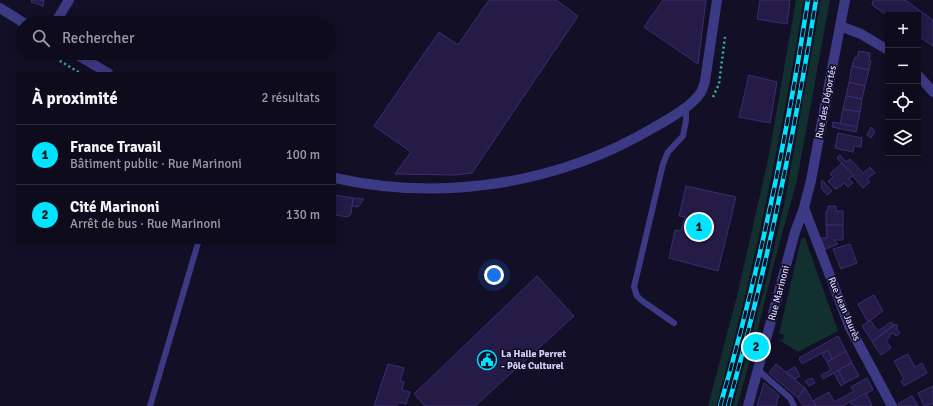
<!DOCTYPE html>
<html lang="fr">
<head>
<meta charset="utf-8">
<style>
	body { margin:0; font-family:Signika,sans-serif; background:#171425; color:#f1f3f6 }
	.controls { position:absolute; right:12px; top:12px; display:grid; overflow:hidden; border-radius:0px; box-shadow:0 2px 10px #0003 }
	.controls button { width:36px; height:36px; display:grid; place-items:center; padding:0; border:0; border-bottom:1px solid #2e2b3b; background:#0e0b1c; color:#f1f3f6; font:20px sans-serif }
	.you { position:absolute; left:494px; top:275px; width:14px; height:14px; margin:-10px; border:3px solid #fff; border-radius:50%; background:#1a73e8; box-shadow:0 0 0 6px #1a73e833 }
	.badge { display:grid; place-items:center; width:26px; height:26px; border-radius:50%; background:#00e5ff; color:#111; font-size:13px; font-weight:700 }
	.pin { position:absolute; translate:-50% -50%; border:2px solid #fff; box-shadow:0 1px 4px #0006 }
	.list { margin:0; padding:0; list-style:none }
	h2 { display:flex; justify-content:space-between; align-items:center; height:52px; margin:0; padding:0 16px; font-size:17px }
	h2 small { font-size:13px; font-weight:400; color:#9b9ba3 }
	.list li { display:grid; grid-template-columns:26px 1fr auto; gap:12px; align-items:center; box-sizing:border-box; height:60px; padding:0 16px; border-top:1px solid #2e2b3b }
	.list b { display:block; font-size:15px; white-space:nowrap }
	.list p { margin:0; font-size:13px; white-space:nowrap; color:#9b9ba3 }
	.list em { font-size:13px; font-style:normal; color:#9b9ba3 }
	.icon { flex:none; width:22px; height:22px; fill:none; stroke:currentColor; stroke-width:2; stroke-linecap:round; stroke-linejoin:round }
	.map { position:relative; flex:none; width:933px; height:406px; overflow:hidden }
	.search { position:absolute; background:#0e0b1c; box-shadow:0 2px 10px #0003; left:16px; top:16px; width:320px; height:44px; display:flex; align-items:center; gap:10px; box-sizing:border-box; padding:0 14px; border-radius:22px; color:#9b9ba3; font-size:15px }
	.panel { position:absolute; background:#0e0b1c; box-shadow:0 2px 10px #0003; left:16px; top:72px; width:320px; height:172px; border-radius:0px }
	.map>svg:first-child { display:block }
</style>
</head>
<body>
<div class="map">
<svg width="933" height="406" viewBox="0 0 933 406">
	<rect width="100%" height="100%" fill="#130f26"/>
	<!-- green -->
	<g fill="#12302f">
		<path d="M796 0H804C781 137 754 273 716 406H708L736 300 768 160Z"/>
		<polygon points="821,0 830,0 797,180 775,260 751,357 737,406 733,406 768,274 785,200"/>
		<polygon points="803,238 805,238 838,331 798,352 778,339 783,340 784,335 779,334 801,239"/>
	</g>
	<!-- building -->
	<g fill="#241b47" stroke="#3b2d73">
		<polygon points="32,0 44,0 43,6 31,2"/>
		<polygon points="489,0 556,0 578,16 472,173 455,175 395,174 411,152 374,126 439,32 458,45"/>
		<polygon points="663,0 706,0 698,64 644,27"/>
		<polygon points="760,0 790,0 787,24 757,19"/>
		<polygon points="873,0 905,0 933,20 933,46 918,36 918,15 888,16 872,5"/>
		<polygon points="859,51 870,53 869,60 871,61 869,70 852,66 855,57 857,58"/>
		<polygon points="852,66 869,70 865,86 849,82"/>
		<polygon points="749,75 777,82 770,123 739,117"/>
		<polygon points="849,82 865,86 862,99 846,96"/>
		<polygon points="846,96 862,99 860,112 843,109"/>
		<polygon points="843,109 860,112 857,127 840,124"/>
		<polygon points="833,122 857,127 856,132 832,127"/>
		<polygon points="871,127 875,132 871,138 867,135"/>
		<polygon points="838,133 862,138 861,147 854,146 853,152 835,148"/>
		<polygon points="840,155 846,162 850,159 863,173 870,167 875,173 867,179 870,182 863,188 837,158"/>
		<polygon points="842,163 853,175 849,179 853,183 848,187 844,183 837,189 834,188 828,181 833,177 830,174"/>
		<polygon points="822,180 832,191 827,195 821,188"/>
		<polygon points="686,186 736,197 718,271 669,258 675,230 681,231 685,217 679,216"/>
		<polygon points="335,195 353,198 351,214 348,217 335,215"/>
		<polygon points="353,198 354,198 364,199 358,207 352,206"/>
		<polygon points="828,206 836,206 836,211 843,211 843,225 826,225 826,211 828,211"/>
		<polygon points="826,225 843,225 843,240 834,240 838,244 825,249 821,238 827,238"/>
		<polygon points="850,244 857,263 841,269 833,249"/>
		<polygon points="537,276 574,316 475,406 425,406 414,394"/>
		<polygon points="874,295 883,311 868,322 858,304"/>
		<polygon points="870,320 878,331 891,322 894,325 872,341 862,326"/>
		<polygon points="896,324 898,326 896,328 900,333 896,336 893,333 889,336 890,337 886,340 891,348 881,355 872,342"/>
		<polygon points="838,336 846,351 832,359 828,350 802,364 799,358"/>
		<polygon points="828,350 832,359 827,362 822,354"/>
		<polygon points="846,351 852,363 823,379 821,375 831,370 827,362"/>
		<polygon points="908,354 915,367 922,363 927,373 904,386 901,381 904,379 894,361"/>
		<polygon points="852,363 859,376 845,383 838,370"/>
		<polygon points="388,364 404,368 400,381 404,382 402,390 410,392 406,404 398,402 397,406 374,406"/>
		<polygon points="776,364 805,388 798,398 769,373"/>
		<polygon points="795,367 800,376 795,379 786,372"/>
		<polygon points="838,370 845,383 841,386 834,373"/>
		<polygon points="812,378 815,383 809,386 805,381"/>
		<polygon points="867,378 873,390 842,406 816,406 813,401 829,392 834,402 854,391 851,387"/>
		<polygon points="764,383 779,395 776,406 757,406"/>
		<polygon points="933,386 933,404 924,406 918,393"/>
		<polygon points="805,388 813,401 816,406 803,406 798,398"/>
		<polygon points="866,393 872,405 869,406 855,406 854,404 852,405 850,402"/>
		<polygon points="912,396 918,406 899,406 898,404"/>
	</g>
	<g fill="none" stroke-linecap="round" stroke-linejoin="round">
		<!-- path -->
		<g stroke="#2fb8b0" stroke-width="2.5" stroke-dasharray="2 3" stroke-linecap="butt">
			<polyline points="17,34 23,38"/>
			<polyline points="47,53 80,73"/>
			<polyline points="713,97 719,84 725,37"/>
		</g>
		<!-- service -->
		<g stroke="#3d3a85" stroke-width="6">
			<polyline points="674,323 641,300 637,296 634,287 663,164 668,152 683,136 686,120 686,106"/>
			<polyline points="758,370 790,398 794,406"/>
			<polyline points="150,406 198,243"/>
		</g>
		<!-- minor -->
		<g stroke="#3d3a85" stroke-width="10">
			<polyline points="0,8 24,23"/>
			<polyline points="55,23 69,0"/>
			<polyline points="840,26 861,34 888,50"/>
			<polyline points="74,53 108,73"/>
			<polyline points="918,75 933,92"/>
			<path d="M335 178C443 202 558 184 653 128 667 120 693 106 701 92 703 89 704 84 705 81L717 0"/>
			<polyline points="804,208 850,328 892,406"/>
			<polyline points="748,406 795,232 804,208 811,180 845,0"/>
		</g>
		<!-- rail casing -->
		<g stroke="#00e5ff" stroke-width="4.5">
			<g id="rail">
				<path d="M720 406C759 273 787 137 808 0"/>
				<path d="M728 406C766 272 794 137 816 0"/>
			</g>
		</g>
		<!-- rail -->
		<use href="#rail" stroke="#130f26" stroke-width="3" stroke-dasharray="9" stroke-linecap="butt"/>
	</g>
	<!-- icons -->
	<defs>
		<g id="civic-ring" transform="scale(1)"><circle r="9.5" fill="#130f26" stroke="#00e5ff" stroke-width="1.5"/><path d="M-.6-6.5H3V-4.5H.6V-3L4-1V1h2V6H-6V1h2V-1L-.6-3ZM-1.2 2.5V6h2.4V2.5Z" fill="#00e5ff"/></g>
	</defs>
	<g fill-rule="evenodd">
		<use href="#civic-ring" x="487" y="360"/>
	</g>
	<g text-anchor="middle" dominant-baseline="central" stroke-width="3.5" stroke-linejoin="round" paint-order="stroke">
		<!-- street labels -->
		<g font-size="10" fill="#d9d4ff" stroke="#130f26">
			<text transform="translate(826 102) rotate(-79)">Rue des Déportés</text>
			<text transform="translate(779 293) rotate(-75)">Rue Marinoni</text>
			<text transform="translate(844 309) rotate(67)">Rue Jean Jaurès</text>
		</g>
		<!-- poi labels -->
		<g font-size="10" font-weight="bold" fill="#d9d4ff" stroke="#130f26" text-anchor="start">
			<text x="501" y="354">La Halle Perret<tspan x="501" dy="12">- Pôle Culturel</tspan></text>
		</g>
	</g>
</svg>
<div class="controls">
<button>+</button>
<button>−</button>
<button><svg class="icon" aria-label="locate" viewBox="0 0 24 24"><circle cx="12" cy="12" r="6"/><path d="M12 2v4M12 18v4M2 12h4M18 12h4"/></svg></button>
<button><svg class="icon" aria-label="layers" viewBox="0 0 24 24"><path d="M12 4l9 5-9 5-9-5zM3 14l9 5 9-5"/></svg></button>
</div>
<div class="you"></div>
<div class="pin badge" style="left:699px;top:227px">1</div>
<div class="pin badge" style="left:756px;top:347px">2</div>
<div class="search"><svg class="icon" aria-label="search" viewBox="0 0 24 24"><circle cx="10" cy="10" r="6"/><path d="M15 15l6 6"/></svg>Rechercher</div>
<section class="panel">
<h2>À proximité<small>2 résultats</small></h2>
<ul class="list">
<li><span class="badge">1</span><div><b>France Travail</b><p>Bâtiment public · Rue Marinoni</p></div><em>100 m</em></li>
<li><span class="badge">2</span><div><b>Cité Marinoni</b><p>Arrêt de bus · Rue Marinoni</p></div><em>130 m</em></li>
</ul>
</section>
</div>
</body>
</html>
